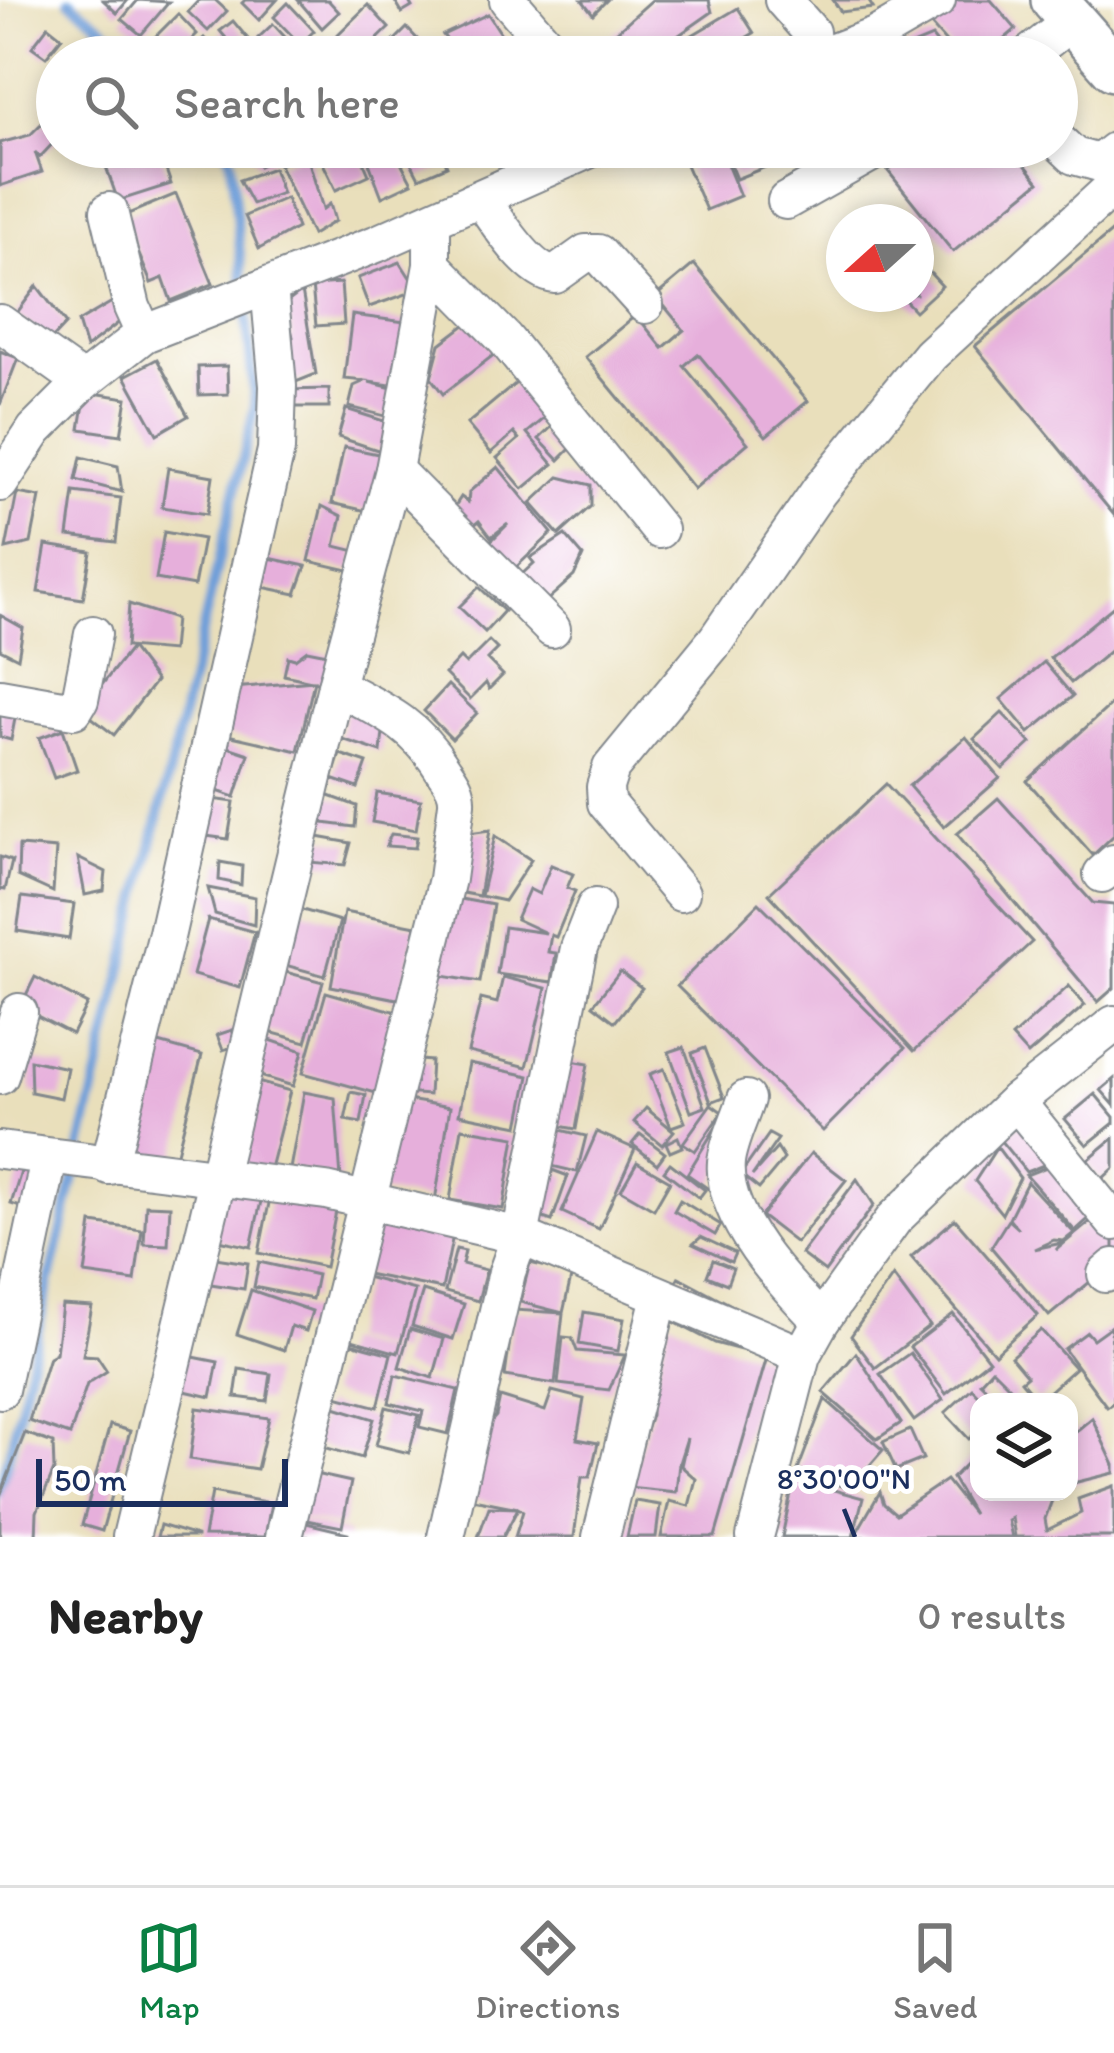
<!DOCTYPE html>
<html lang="en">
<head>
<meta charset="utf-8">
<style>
	body { margin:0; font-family:Itim,sans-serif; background:#f6f6f6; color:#222 }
	.controls { position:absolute; right:36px; bottom:36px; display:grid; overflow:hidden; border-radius:24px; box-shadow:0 6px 18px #0003 }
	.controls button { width:108px; height:108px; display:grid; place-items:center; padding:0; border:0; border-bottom:3px solid #e0e0e0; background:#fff; color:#222; font:60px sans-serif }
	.compass { position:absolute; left:826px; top:204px; width:108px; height:108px; border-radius:50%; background:#fff; box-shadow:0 6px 18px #0003; rotate:249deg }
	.scale { position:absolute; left:36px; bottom:30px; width:252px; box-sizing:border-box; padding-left:12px; border:6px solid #1b2f5e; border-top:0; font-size:33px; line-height:42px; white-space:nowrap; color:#1b2f5e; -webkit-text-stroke:9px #fff; paint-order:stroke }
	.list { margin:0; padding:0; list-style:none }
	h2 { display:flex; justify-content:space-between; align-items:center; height:156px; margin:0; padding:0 48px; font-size:51px }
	h2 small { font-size:39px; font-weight:400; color:#767676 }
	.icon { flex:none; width:66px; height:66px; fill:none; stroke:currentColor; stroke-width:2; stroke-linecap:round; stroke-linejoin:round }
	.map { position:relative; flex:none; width:1114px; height:1537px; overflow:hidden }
	.search { position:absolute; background:#fff; box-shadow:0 6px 18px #0003; left:36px; right:36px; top:36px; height:132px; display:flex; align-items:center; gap:30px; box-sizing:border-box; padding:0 42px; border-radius:66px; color:#767676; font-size:45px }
	.sheet { height:348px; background:#fff }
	nav { display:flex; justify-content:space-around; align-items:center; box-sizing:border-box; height:168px; border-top:3px solid #e0e0e0; background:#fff; font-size:33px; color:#767676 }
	nav a { display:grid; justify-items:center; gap:6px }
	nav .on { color:#0b8043 }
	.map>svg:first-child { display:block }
</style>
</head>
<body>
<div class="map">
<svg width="1114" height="1537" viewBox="0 0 1114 1537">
	<rect width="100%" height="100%" fill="#fff"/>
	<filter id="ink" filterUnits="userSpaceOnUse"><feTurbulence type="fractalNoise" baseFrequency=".00833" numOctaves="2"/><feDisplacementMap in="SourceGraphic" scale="24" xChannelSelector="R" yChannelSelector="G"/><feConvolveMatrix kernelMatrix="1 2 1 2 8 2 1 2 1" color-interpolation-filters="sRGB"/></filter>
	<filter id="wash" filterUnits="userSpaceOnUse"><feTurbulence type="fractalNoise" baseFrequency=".004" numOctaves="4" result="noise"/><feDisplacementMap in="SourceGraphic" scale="48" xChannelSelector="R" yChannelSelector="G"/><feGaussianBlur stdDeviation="2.7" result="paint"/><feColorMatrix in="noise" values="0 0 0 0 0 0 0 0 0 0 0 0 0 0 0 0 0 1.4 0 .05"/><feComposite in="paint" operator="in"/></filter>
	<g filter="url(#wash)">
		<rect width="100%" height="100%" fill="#e9dfbb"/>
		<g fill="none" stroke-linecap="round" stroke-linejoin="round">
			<!-- stream -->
			<g stroke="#709fd9" stroke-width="10">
				<polyline points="69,0 141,57"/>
				<polyline points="0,1493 255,406 231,161 225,147"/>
			</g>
		</g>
		<g id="blocks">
			<!-- building -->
			<g fill="#e6afdb">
				<polygon points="103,0 128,0 117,13"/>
				<polygon points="138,0 169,2 141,35 122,19"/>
				<polygon points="199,0 215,0 227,11 208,31 188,12"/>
				<polygon points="245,0 277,0 259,20 242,3"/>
				<polygon points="298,0 328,0 339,12 322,28"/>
				<polygon points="394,0 408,0 412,7 402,13"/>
				<polygon points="582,0 607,0 593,14"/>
				<polygon points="652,0 709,0 712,12 672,40 665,37 643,57 604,57 597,49"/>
				<polygon points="833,0 868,0 873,8 841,12"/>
				<polygon points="955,0 991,0 1016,29 984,57 959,57 929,23"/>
				<polygon points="288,3 314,31 300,44 274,17"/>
				<polygon points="368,5 389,28 359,57 346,57 331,41"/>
				<polygon points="738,8 754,33 713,57 671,57 667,50"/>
				<polygon points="178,14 197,34 175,56 156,36"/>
				<polygon points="488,14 505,40 480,57 460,57 443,35"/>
				<polygon points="233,21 263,57 242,57 220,31"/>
				<polygon points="273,24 294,47 284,57 277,57 258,38"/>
				<polygon points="48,26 62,37 46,57 32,47"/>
				<polygon points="407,28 434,57 400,57 390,45"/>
				<polygon points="526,35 538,57 491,57"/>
				<polygon points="932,37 948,57 884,57"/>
				<polygon points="204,38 218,54 215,57 184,57"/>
				<polygon points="45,120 57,131 57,139 40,157 35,152 42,172 0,186 0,143 30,135"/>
				<polygon points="149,147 158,147 171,184 118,201 104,161"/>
				<polygon points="247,147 296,147 259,166"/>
				<polygon points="315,147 357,147 369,175 336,190"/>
				<polygon points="363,147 393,147 412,183 382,197"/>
				<polygon points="403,147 440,147 447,166 419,178"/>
				<polygon points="689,147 720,147 740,196 706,210 680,151"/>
				<polygon points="723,147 815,147 736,179"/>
				<polygon points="918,147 1011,147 1039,182 953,252 888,171"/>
				<polygon points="306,152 323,209 330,204 335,221 312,235 279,165"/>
				<polygon points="273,168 282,193 252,204 239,180"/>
				<polygon points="176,194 213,284 171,301 163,278 151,283 123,216"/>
				<polygon points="286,198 297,228 259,249 245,216"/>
				<polygon points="1114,230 1114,515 975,346"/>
				<polygon points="400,262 418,290 369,307 358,278"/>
				<polygon points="920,262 942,286 915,311 899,294 916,294 916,267"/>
				<polygon points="694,264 808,401 766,436 698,354 684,366 748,443 694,489 585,357 636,315 663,348 684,330 656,296"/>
				<polygon points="341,283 344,324 316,326 312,285"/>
				<polygon points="37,286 66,324 50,341 16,314"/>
				<polygon points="302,291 316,374 291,384 284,344 293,337 285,304"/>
				<polygon points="112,302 122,320 86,348 78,322"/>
				<polygon points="352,315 413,323 405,387 369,382 396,389 389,417 349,407 354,386 365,381 344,379"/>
				<polygon points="470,321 495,354 443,394 431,378 440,344"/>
				<polygon points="0,351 18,358 0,405"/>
				<polygon points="157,359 188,416 157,434 125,376"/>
				<polygon points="227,366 228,394 199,395 198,367"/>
				<polygon points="521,379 550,414 527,433 553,464 523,489 497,458 519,439 514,433 491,453 467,424"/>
				<polygon points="329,389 329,407 289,407 286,390"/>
				<polygon points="86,392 127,398 121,435 80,429"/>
				<polygon points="346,409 390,423 381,451 338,437"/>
				<polygon points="561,418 581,438 559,460 539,439"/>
				<polygon points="344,447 383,455 371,512 332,503"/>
				<polygon points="81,457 118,466 122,492 76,480"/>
				<polygon points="498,467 552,533 510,573 485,547 508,524 491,537 479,521 468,530 452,511 461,497 468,502 469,492"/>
				<polygon points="168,468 213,476 207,514 162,507"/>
				<polygon points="559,477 591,485 591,506 559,535 531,503"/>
				<polygon points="74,492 121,498 116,542 68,536"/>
				<polygon points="17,493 40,497 31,543 6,549"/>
				<polygon points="322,506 342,516 335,546 356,551 352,571 309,561"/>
				<polygon points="164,532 203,539 194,586 156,579"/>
				<polygon points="565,535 583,556 574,576 545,602 521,575 534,563 530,558"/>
				<polygon points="46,545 91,552 83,599 38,592"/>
				<polygon points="260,556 306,566 296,594 253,585"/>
				<polygon points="479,587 504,611 485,632 459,607"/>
				<polygon points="129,604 175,619 172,651 126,647"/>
				<polygon points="1114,606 1114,648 1071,683 1050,658"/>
				<polygon points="0,615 23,628 18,658 0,649"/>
				<polygon points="489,641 497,649 487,659 503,675 489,689 486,683 470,699 445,674 460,658 466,664"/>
				<polygon points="131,648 156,681 114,735 82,710"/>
				<polygon points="307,650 332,655 325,684 284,675 288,657 295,659"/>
				<polygon points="1044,662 1073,696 1029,733 1001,699"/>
				<polygon points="314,681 298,751 223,734 233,688"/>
				<polygon points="448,685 477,713 452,739 424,711"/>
				<polygon points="1114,702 1114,835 1093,855 1027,781"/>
				<polygon points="0,704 17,708 11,740 0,737"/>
				<polygon points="347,709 384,722 381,752 339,738"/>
				<polygon points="1002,713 1031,743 1003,769 974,739"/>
				<polygon points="63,729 77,770 54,778 39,738"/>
				<polygon points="966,737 1000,778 944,827 909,786"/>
				<polygon points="222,745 249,754 235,797 208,788"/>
				<polygon points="340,754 367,763 358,788 332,779"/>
				<polygon points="886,784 1032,942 914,1051 769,894"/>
				<polygon points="377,793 421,800 416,830 372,822"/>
				<polygon points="324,794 357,806 355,827 315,822"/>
				<polygon points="205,798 234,802 228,839 199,835"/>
				<polygon points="998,798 1093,903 1114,905 1114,988 1098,1002 957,834"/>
				<polygon points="490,830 479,896 452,891 461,834"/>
				<polygon points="391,834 417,837 415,848 386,846"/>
				<polygon points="312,836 351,843 345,865 308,862"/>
				<polygon points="495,836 531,860 504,901 481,896"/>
				<polygon points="19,846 56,849 53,892 18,876"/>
				<polygon points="0,857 12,861 5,890 0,889"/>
				<polygon points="78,858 106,872 104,891 85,895"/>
				<polygon points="220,862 242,866 241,885 219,880"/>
				<polygon points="551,865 573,874 567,888 575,891 556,937 551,935 548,952 556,953 552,982 497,974 504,927 546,933 516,919 529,889 539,894"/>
				<polygon points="208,888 255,897 254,925 215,914"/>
				<polygon points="22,897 74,904 69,939 17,931"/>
				<polygon points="450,897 493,905 480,982 436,975"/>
				<polygon points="759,903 905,1048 823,1131 677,986"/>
				<polygon points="289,906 340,921 325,976 274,962"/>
				<polygon points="344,912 416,926 402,1000 331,986"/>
				<polygon points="208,919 255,932 240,988 193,975"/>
				<polygon points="278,970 323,982 306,1042 262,1030"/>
				<polygon points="620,971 642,988 615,1022 593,1005"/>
				<polygon points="35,977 87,1004 72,1034 20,1007"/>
				<polygon points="503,977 546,988 527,1067 468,1052 481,999 497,1003"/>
				<polygon points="1069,986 1085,1005 1028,1055 1012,1037"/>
				<polygon points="326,992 404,1014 383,1095 303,1073"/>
				<polygon points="232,1030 238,1045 223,1050 217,1035"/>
				<polygon points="258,1036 303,1051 293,1086 247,1072"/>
				<polygon points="148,1040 202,1055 173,1168 118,1153"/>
				<polygon points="684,1047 705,1107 691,1112 669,1052"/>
				<polygon points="705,1048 724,1097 711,1102 692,1053"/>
				<polygon points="405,1059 431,1061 429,1095 403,1093"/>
				<polygon points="560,1059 588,1064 576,1129 548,1124"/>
				<polygon points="30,1060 67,1068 61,1098 31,1092"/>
				<polygon points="469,1063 529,1076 519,1126 459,1114"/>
				<polygon points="664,1069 685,1122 671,1127 650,1074"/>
				<polygon points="1114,1079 1114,1105 1101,1090"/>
				<polygon points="250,1080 290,1091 267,1180 227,1170"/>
				<polygon points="304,1092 335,1098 341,1179 290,1169"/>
				<polygon points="351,1092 366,1095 361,1123 345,1120"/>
				<polygon points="1095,1094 1114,1117 1114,1123 1087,1145 1065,1119"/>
				<polygon points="396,1098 450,1107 435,1201 381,1192"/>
				<polygon points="711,1104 722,1112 695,1151 683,1143"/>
				<polygon points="646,1108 674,1131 662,1145 634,1122"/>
				<polygon points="724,1114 720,1172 710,1190 687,1174"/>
				<polygon points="1022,1122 1054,1161 1026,1172 1000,1140"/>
				<polygon points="462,1128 515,1137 503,1209 450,1200"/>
				<polygon points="552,1128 586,1136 577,1172 543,1164"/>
				<polygon points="597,1132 635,1149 599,1229 562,1212"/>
				<polygon points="640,1134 665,1153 657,1164 632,1144"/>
				<polygon points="769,1134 778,1139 752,1176 777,1148 784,1159 759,1189 740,1174 741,1165 745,1168"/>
				<polygon points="678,1137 682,1147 670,1152 666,1143"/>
				<polygon points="1114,1138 1114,1168 1101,1180 1086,1161"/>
				<polygon points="997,1147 1020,1178 1002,1214 975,1181"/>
				<polygon points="811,1153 846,1180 796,1243 761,1216"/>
				<polygon points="24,1162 46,1169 34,1211 11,1204"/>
				<polygon points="637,1162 670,1181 654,1209 621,1190"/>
				<polygon points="670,1163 705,1190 699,1198 664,1171"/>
				<polygon points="1054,1164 1096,1212 1075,1231 1026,1175"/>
				<polygon points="544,1167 568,1176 552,1221 528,1213"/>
				<polygon points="857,1179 874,1205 825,1272 801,1254"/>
				<polygon points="1027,1182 1074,1233 1064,1241 1054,1240 1034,1249 1062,1243 1056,1250 1096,1217 1114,1239 1114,1262 1049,1316 991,1247 1008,1220 1018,1229 1009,1218"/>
				<polygon points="221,1183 263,1192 251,1247 210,1238"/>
				<polygon points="271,1193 337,1206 325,1267 259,1253"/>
				<polygon points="680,1200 721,1225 715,1235 674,1211"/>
				<polygon points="146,1205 170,1206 168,1245 144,1244"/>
				<polygon points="368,1218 453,1235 442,1289 357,1272"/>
				<polygon points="955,1219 1038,1315 995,1354 911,1257"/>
				<polygon points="92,1223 142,1230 135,1281 85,1274"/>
				<polygon points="701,1237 735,1253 731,1262 693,1244"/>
				<polygon points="456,1249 465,1251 462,1264 486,1270 478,1301 445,1292"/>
				<polygon points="209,1257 248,1263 244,1289 204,1283"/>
				<polygon points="713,1260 733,1268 727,1284 707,1276"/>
				<polygon points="259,1262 317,1275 312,1299 254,1287"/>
				<polygon points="530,1263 572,1273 563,1313 555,1384 505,1376 514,1310 563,1313 520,1302"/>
				<polygon points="893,1276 930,1326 875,1368 851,1336"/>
				<polygon points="366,1277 415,1290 398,1353 348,1339"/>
				<polygon points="679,1277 780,1331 673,1288"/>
				<polygon points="251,1290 312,1311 306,1331 291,1326 284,1350 237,1334"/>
				<polygon points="423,1291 464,1304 453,1339 412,1326"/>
				<polygon points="62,1305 92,1307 83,1355 97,1356 107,1371 87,1384 70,1435 29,1421 49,1357 56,1353"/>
				<polygon points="584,1312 624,1319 618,1351 579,1344"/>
				<polygon points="953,1314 989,1360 946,1394 910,1347"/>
				<polygon points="670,1320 715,1343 767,1357 715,1537 661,1537 669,1501 689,1506 696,1479 681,1466 687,1438 679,1463 676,1492 628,1487 651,1415 651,1398"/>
				<polygon points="1111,1326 1114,1402 1107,1407 1064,1349 1087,1332 1093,1339"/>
				<polygon points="410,1329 444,1339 433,1378 399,1367"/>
				<polygon points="1041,1330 1075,1368 1038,1401 1021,1381 1027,1376 1011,1357"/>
				<polygon points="563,1337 572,1338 577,1351 625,1355 609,1390 558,1384"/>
				<polygon points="343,1341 391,1354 378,1407 329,1394"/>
				<polygon points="856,1353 901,1423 877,1439 823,1392"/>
				<polygon points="910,1353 943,1400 914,1421 880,1374"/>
				<polygon points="183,1355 218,1362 211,1397 176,1389"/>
				<polygon points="239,1369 271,1374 267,1401 235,1397"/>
				<polygon points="992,1369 1017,1394 1010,1402 1000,1402 980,1382"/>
				<polygon points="395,1375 458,1390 448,1434 419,1427 423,1411 389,1403"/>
				<polygon points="972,1388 985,1402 979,1402 979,1430 969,1439 945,1413"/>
				<polygon points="552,1391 584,1399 577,1439 598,1443 590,1477 582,1477 574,1537 515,1537 523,1511 518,1508 503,1537 478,1537 489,1507 518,1508 473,1499 489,1424 496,1416 500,1397 545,1411"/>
				<polygon points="825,1399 883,1450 849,1489 798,1470"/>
				<polygon points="325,1404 374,1419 362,1458 313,1444"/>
				<polygon points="386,1407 419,1415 409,1453 376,1445"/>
				<polygon points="197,1408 269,1418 257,1469 190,1459"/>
				<polygon points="1092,1418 1114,1465 1114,1473 1069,1484 1069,1437"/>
				<polygon points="110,1425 130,1431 102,1531 82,1525"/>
				<polygon points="910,1430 923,1459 896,1470 883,1442"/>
				<polygon points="25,1433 53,1443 54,1470 37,1512 36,1537 0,1537 0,1496"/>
				<polygon points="979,1451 979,1492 1055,1492 1045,1519 1047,1530 1081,1513 1078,1499 1114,1486 1114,1537 1015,1537 1012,1518 1008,1520 1012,1537 854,1537 880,1492 884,1504 896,1514 946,1480 973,1514 952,1478"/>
				<polygon points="306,1472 351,1482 342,1527 296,1518"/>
				<polygon points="794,1479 863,1498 853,1537 782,1537"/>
				<polygon points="212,1492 271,1503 265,1537 204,1536"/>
				<polygon points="635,1501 660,1505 656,1537 627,1537"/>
				<polygon points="298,1521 348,1533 347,1537 294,1537"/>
				<polygon points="160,1525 197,1536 197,1537 157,1537"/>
			</g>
		</g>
	</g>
	<g filter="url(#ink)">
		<use href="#blocks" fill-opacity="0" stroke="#82878c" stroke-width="3"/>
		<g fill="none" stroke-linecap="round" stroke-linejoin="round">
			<!-- minor casing -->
			<g stroke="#82878c" stroke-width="40">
				<g id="minor">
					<polyline points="508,0 557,57"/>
					<polyline points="783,0 811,32 813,57"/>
					<polyline points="820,57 875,36 937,0"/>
					<polyline points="1026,57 1072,21"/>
					<polyline points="1057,140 1074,156 1099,163 1114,151"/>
					<path d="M481 198C496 220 529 273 555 275L586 253H598L645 305"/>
					<polyline points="786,201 882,147"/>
					<polyline points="109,211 132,307 144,334"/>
					<polyline points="432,265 505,339 659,530"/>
					<polyline points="0,323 83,382"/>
					<polyline points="394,470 552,629"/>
					<polyline points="0,483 35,430 83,382 144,334 376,244 595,147"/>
					<polyline points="0,697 74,710 80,700 93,634"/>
					<polyline points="1102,874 1114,863"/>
					<polyline points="681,893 606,803 605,787 611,768 716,640 819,491 930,355 1114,186"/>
					<polyline points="0,1076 19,1012"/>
					<path d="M746 1099C740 1119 728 1142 726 1162 721 1218 785 1284 821 1321"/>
					<polyline points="1016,1101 1114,1222"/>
					<polyline points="0,1150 326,1191 520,1236 802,1355"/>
					<polyline points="109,1166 167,933 276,450 278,386 269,286"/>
					<polyline points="1106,1274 1114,1267"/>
					<polyline points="0,1390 49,1159"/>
					<polyline points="131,1537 336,686 394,470 432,265 432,220"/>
					<path d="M284 1537 447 879 457 803C458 789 450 780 442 768 414 723 381 710 336 686"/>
					<polyline points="446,1537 507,1272 520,1236 579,948 595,907"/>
					<polyline points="601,1537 660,1296"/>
					<polyline points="755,1537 802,1355 821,1321 894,1219 1016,1101 1114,1024"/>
				</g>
			</g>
			<!-- major casing -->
			<g stroke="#82878c" stroke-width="50">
				<polyline id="major" points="1054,0 1114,68"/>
			</g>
			<!-- minor -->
			<use href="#minor" stroke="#fff" stroke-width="36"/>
			<!-- major -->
			<use href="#major" stroke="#fff" stroke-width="45"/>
		</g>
	</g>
	<!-- ticks -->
	<path fill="none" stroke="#1b2f5e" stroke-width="4.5" d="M844 1509 855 1537"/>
	<g font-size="30" text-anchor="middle" fill="#1b2f5e" stroke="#fff" stroke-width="10" stroke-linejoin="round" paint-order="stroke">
		<text x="844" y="1489">8°30'00"N</text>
	</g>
</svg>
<div class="controls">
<button><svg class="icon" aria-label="layers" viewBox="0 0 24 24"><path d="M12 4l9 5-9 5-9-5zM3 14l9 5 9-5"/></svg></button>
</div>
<svg class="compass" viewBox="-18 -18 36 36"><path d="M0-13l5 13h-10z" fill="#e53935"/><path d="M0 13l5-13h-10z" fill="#767676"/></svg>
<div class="scale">50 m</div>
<div class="search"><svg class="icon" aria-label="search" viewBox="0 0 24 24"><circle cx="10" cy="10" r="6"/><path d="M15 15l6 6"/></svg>Search here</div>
</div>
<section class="sheet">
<h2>Nearby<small>0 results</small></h2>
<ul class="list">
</ul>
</section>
<nav>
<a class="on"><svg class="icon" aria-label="map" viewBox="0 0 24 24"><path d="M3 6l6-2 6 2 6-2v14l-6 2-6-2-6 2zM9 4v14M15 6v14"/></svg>Map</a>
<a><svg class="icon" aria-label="directions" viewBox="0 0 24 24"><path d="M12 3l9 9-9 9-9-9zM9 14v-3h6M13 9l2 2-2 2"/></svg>Directions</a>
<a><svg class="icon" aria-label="saved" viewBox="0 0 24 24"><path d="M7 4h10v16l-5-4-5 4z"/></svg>Saved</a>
</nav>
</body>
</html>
